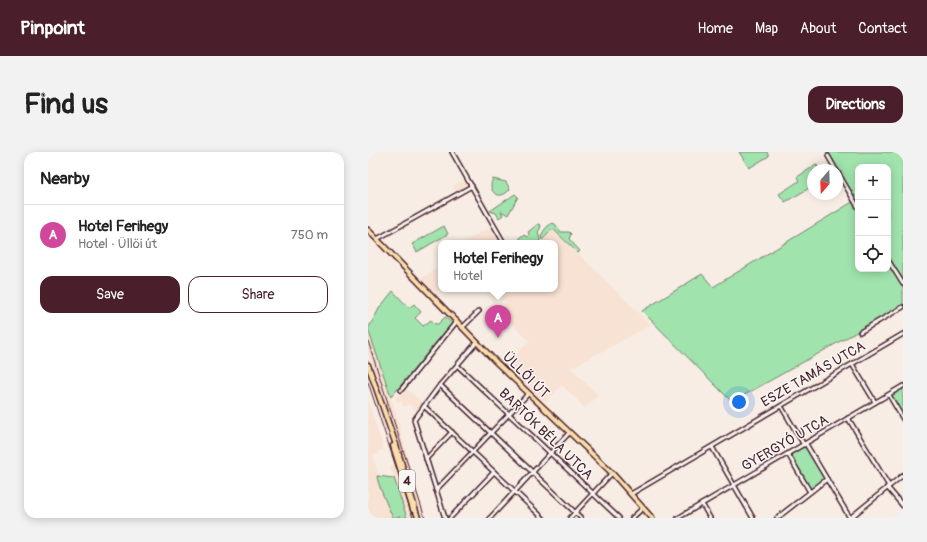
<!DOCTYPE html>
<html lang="en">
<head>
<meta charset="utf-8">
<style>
	body { margin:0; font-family:Pangolin,sans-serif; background:#f2f2f2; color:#222 }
	.controls { position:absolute; right:12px; top:12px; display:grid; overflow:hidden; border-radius:8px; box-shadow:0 2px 10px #0003 }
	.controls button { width:36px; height:36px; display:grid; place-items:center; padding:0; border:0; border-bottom:1px solid #e0e0e0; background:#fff; color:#222; font:20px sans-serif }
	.compass { position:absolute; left:439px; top:12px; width:36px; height:36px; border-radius:50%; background:#fff; box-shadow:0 2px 10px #0003; rotate:199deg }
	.you { position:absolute; left:371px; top:250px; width:14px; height:14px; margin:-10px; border:3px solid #fff; border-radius:50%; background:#1a73e8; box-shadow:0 0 0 6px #1a73e833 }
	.badge { display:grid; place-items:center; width:26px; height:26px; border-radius:50%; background:#4a1f2b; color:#fff; font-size:13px; font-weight:700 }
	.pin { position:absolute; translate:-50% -33px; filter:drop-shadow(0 1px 2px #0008) }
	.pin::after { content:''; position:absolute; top:21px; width:14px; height:12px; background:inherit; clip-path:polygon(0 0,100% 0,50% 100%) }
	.popup { position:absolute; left:70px; top:88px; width:120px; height:52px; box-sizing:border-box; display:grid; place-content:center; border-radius:8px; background:#fff; filter:drop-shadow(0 1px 3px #0005); font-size:13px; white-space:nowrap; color:#767676 }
	.popup b { font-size:15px; color:#222 }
	.popup::after { content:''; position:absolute; left:50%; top:100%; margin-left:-8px; border:8px solid transparent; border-top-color:#fff }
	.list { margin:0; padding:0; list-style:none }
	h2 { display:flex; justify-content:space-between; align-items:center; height:52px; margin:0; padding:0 16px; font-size:17px }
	h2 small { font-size:13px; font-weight:400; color:#767676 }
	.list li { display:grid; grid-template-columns:26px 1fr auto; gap:12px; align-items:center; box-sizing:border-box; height:60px; padding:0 16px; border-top:1px solid #e0e0e0 }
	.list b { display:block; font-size:15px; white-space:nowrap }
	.list p { margin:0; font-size:13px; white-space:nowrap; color:#767676 }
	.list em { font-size:13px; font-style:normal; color:#767676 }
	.actions { display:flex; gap:8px; padding:12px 16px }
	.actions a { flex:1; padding:9px 0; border:1px solid #4a1f2b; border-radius:12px; text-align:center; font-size:14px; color:#4a1f2b }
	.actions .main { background:#4a1f2b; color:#fff }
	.icon { flex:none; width:22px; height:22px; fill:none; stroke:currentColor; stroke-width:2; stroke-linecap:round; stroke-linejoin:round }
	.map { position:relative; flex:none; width:535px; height:366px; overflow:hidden; border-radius:12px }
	header { display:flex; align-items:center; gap:24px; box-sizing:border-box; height:56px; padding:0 20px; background:#4a1f2b; color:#fff }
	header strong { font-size:19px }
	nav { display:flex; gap:22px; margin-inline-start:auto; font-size:14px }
	.intro { display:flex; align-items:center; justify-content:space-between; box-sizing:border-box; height:96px; padding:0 24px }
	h1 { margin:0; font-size:28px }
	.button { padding:10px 18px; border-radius:12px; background:#4a1f2b; color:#fff; font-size:14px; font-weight:700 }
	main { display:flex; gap:24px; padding:0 24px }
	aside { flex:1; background:#fff; border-radius:12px; box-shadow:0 2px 10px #0003 }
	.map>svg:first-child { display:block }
</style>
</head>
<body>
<header>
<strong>Pinpoint</strong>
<nav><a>Home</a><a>Map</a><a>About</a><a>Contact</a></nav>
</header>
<div class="intro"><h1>Find us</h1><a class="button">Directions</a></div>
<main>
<aside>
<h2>Nearby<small></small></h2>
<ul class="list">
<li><span class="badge" style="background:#d1479c">A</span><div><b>Hotel Ferihegy</b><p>Hotel · Üllői út</p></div><em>750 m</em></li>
</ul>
<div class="actions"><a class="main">Save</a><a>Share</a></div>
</aside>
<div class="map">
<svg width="535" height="366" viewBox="0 0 535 366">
	<rect width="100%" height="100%" fill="#f7ede4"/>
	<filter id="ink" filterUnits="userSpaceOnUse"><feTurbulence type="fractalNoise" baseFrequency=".025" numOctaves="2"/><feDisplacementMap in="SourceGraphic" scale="8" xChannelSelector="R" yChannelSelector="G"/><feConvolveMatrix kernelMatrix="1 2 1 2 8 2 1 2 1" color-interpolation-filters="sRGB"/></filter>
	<g filter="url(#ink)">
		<!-- built -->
		<g fill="#f8e2d3">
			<polygon points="98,27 101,34 88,41 85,34"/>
			<polygon points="123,75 131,90 129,91 93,91"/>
			<polygon points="185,77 283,173 203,216 230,243 217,256 194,233 178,250 176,248 173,248 137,214 161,189 131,158 138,150 127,140 130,137 187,137 187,91 173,91"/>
			<polygon points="73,115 73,137 66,140 53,126"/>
			<polygon points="0,174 29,264 48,337 58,366 54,366 0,201"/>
			<polygon points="36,235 56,252 49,259 40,252 36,255 33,249 30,251 27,246"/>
			<polygon points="0,250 16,298 10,299 11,302 5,303 10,322 16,325 26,326 22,314 28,312 46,366 0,366"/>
		</g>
		<!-- green -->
		<g fill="#a0e3ad" stroke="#75816c" fill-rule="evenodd">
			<polygon points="371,0 399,0 401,4 381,16"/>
			<path d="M458 0H535V154L364 250 274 159 334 122 345 135 486 49ZM490 15H520V117H490Z"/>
			<polygon points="448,13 450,14 449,14 450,18 445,18 445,34 417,50 411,42 431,29 429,25"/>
			<path d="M125 27 138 30 142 37C131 51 118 38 125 27Z"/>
			<polygon points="147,42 150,45 140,63 133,59 135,63 131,66 128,61 122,59"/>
			<path d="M184 71 187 72 193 80H201L203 82 201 87 212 99 210 101 185 77 174 88 173 85C175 79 178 75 184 71Z"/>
			<polygon points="170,72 173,73 172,77 170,80 172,88 170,91 152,91 151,86 155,83 160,85 161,82 160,80"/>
			<polygon points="76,74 80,82 49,100 44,92"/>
			<polygon points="25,139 41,156 46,152 53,160 47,166 55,174 63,168 67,172 70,172 77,165 84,171 23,245 0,177 12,155"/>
			<polygon points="535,234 535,267 521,243"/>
			<polygon points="438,292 459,327 442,340 420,302"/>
			<path d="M9 324 26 326 39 366H33L32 364 25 366C21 357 9 331 9 324Z"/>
		</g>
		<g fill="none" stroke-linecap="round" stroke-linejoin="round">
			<!-- minor casing -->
			<g stroke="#4a1f2b" stroke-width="6">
				<g id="minor">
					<polyline points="84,0 136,91"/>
					<polyline points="460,4 468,18"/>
					<polyline points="469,19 490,55"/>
					<polyline points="9,87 104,34"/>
					<polyline points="520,108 535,132"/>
					<polyline points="95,175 111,159"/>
					<polyline points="492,180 535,155"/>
					<polyline points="484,212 507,250"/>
					<polyline points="90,214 251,366"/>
					<polyline points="72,233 213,366"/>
					<polyline points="33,238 89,169"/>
					<polyline points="521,243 535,267"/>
					<polyline points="56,254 175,366"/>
					<polyline points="413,254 436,293"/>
					<polyline points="480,266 521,334"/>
					<polyline points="438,292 482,366"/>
					<polyline points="344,295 385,366"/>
					<polyline points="420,302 442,340"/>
					<polyline points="58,307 84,280"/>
					<polyline points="519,335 535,354"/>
					<polyline points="68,338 160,242"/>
					<polyline points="263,342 535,182"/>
					<polyline points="334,352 342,366"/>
					<polyline points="77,366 46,268 72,233 109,190"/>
					<polyline points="82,366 126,320"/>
					<polyline points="122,366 201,281"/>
					<polyline points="202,366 244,321"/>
					<polyline points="264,366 275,356"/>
					<polyline points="310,366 535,234"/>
					<polyline points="409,366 459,327"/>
					<polyline points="482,366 535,323"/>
				</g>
			</g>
			<!-- major casing -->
			<g stroke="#4a1f2b" stroke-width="7">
				<g id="major">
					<polyline points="0,78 129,211 244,321 284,366"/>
					<polyline points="0,213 28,293 50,366"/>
					<polyline points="25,294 45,358"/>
				</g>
			</g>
			<!-- minor -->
			<use href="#minor" stroke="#f6f6f2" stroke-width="3"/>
			<!-- major -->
			<use href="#major" stroke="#f9deab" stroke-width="4"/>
			<!-- rail -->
			<g stroke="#4a1f2b" stroke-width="1">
				<polyline points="0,189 57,366"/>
				<polyline points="0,230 45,366"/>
			</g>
		</g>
	</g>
	<g text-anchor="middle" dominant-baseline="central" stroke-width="3" stroke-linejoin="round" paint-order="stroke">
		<!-- shield labels -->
		<rect fill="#f6f6f2" stroke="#7e6067" stroke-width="1" x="31" y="318" width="16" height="22" rx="3"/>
		<g font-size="13" font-weight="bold" fill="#4a1f2b">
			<text x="39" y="329">4</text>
		</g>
		<!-- street labels -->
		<g font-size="14" fill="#4a1f2b" stroke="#f6f6f2">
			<text transform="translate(445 222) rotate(-30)">ESZE TAMÁS UTCA</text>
			<text transform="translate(158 223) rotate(45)">ÜLLŐI ÚT</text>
			<text transform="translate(178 282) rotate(44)">BARTÓK BÉLA UTCA</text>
			<text transform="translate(417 291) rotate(-30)">GYERGYÓ UTCA</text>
		</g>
	</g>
</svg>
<div class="controls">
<button>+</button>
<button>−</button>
<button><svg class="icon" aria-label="locate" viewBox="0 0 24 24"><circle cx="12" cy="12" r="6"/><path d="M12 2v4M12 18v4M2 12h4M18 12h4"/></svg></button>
</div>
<svg class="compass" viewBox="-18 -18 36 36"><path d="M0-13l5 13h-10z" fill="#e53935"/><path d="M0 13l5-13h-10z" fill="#767676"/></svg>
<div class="you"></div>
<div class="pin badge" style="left:130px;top:186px;background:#d1479c">A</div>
<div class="popup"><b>Hotel Ferihegy</b>Hotel</div>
</div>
</main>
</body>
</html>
